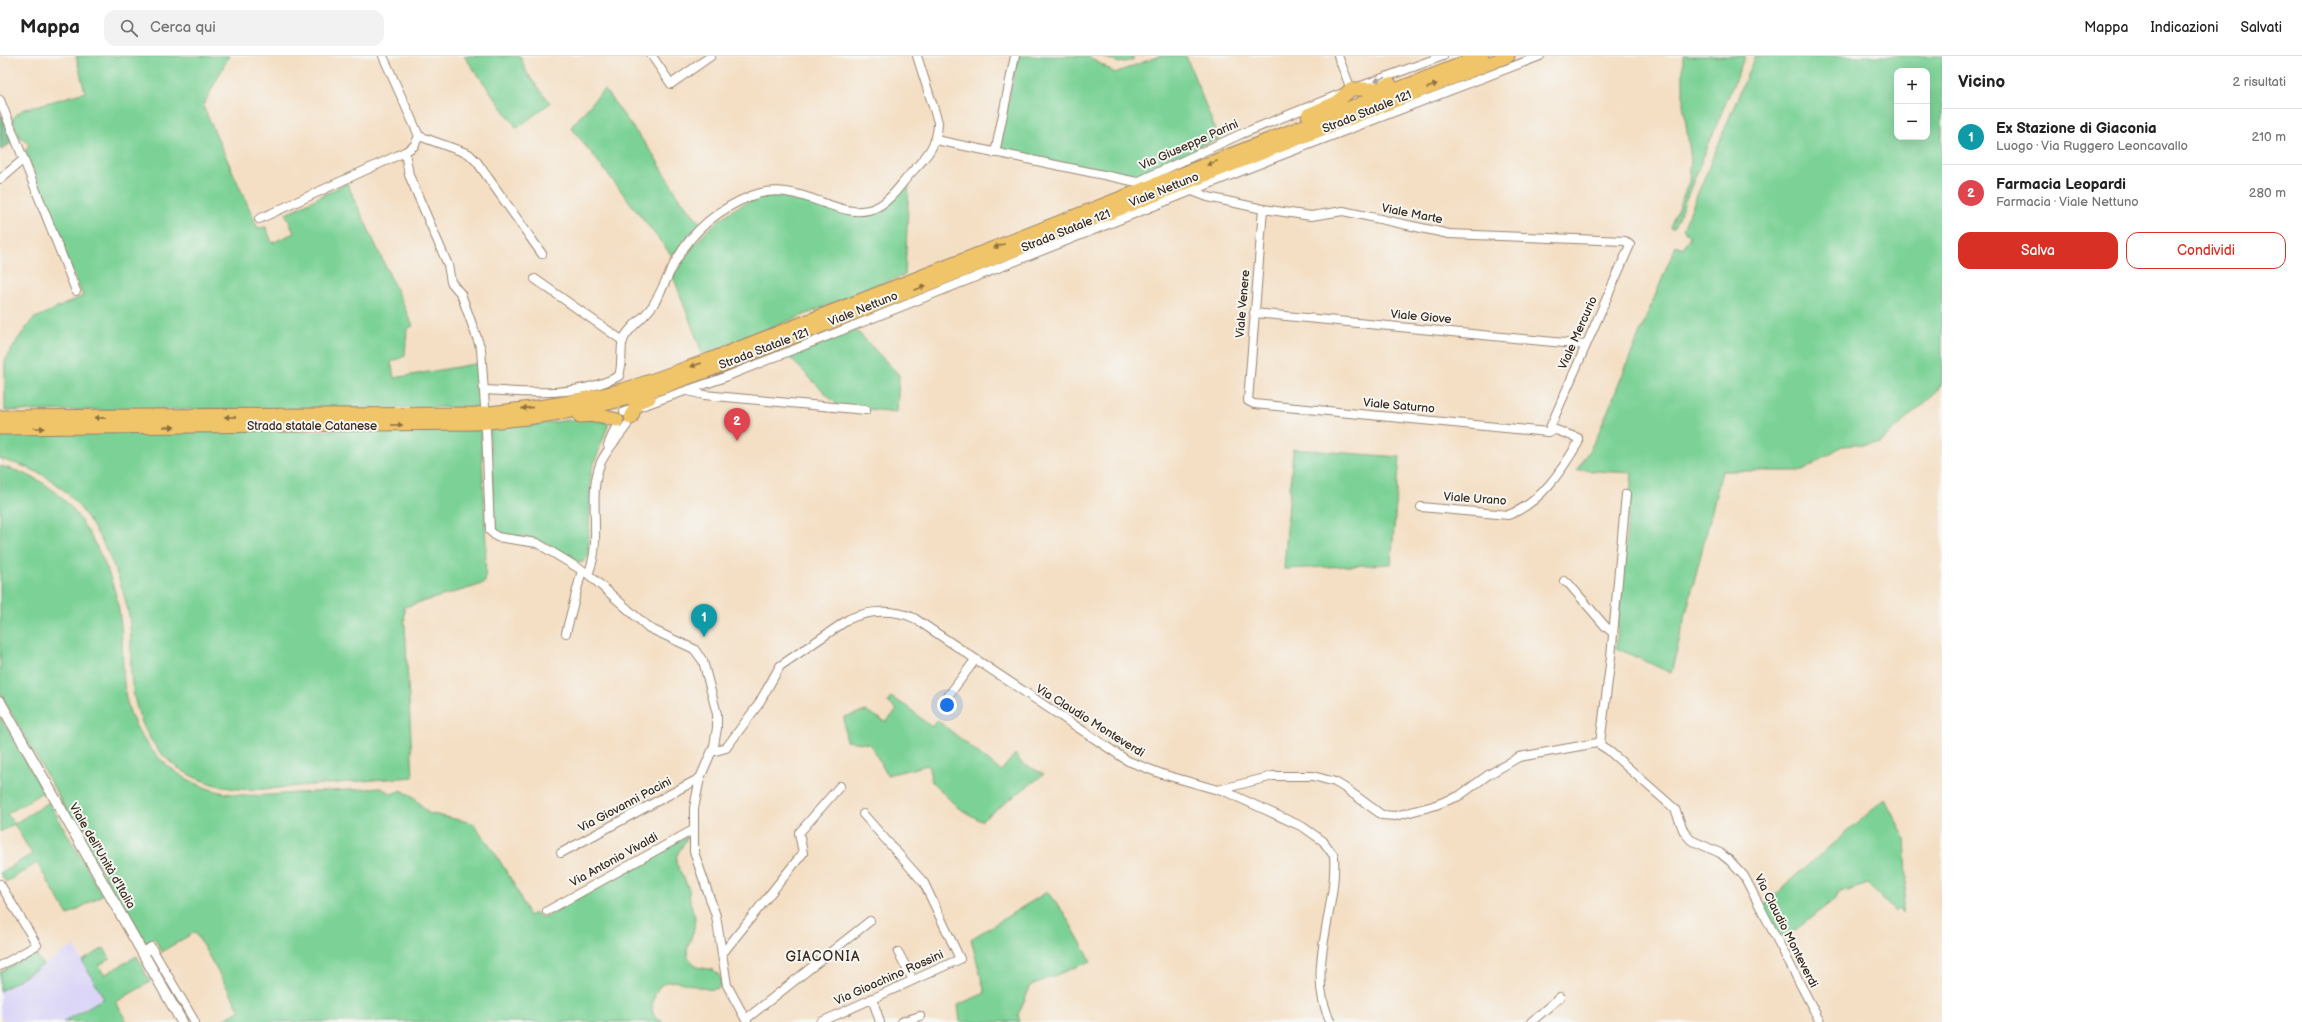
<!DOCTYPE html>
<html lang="it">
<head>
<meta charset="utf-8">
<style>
	body { margin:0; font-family:"Balsamiq Sans",sans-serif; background:#f2f2f2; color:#222 }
	.controls { position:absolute; right:12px; top:12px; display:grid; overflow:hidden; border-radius:8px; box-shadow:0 4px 16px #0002 }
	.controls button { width:36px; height:36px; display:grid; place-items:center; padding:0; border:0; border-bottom:1px solid #e0e0e0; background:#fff; color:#222; font:20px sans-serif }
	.you { position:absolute; left:947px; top:649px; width:14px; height:14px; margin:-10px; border:3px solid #fff; border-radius:50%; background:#1a73e8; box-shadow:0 0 0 6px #1a73e833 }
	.badge { display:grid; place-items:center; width:26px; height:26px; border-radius:50%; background:#d93025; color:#fff; font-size:13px; font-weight:700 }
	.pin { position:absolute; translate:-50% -33px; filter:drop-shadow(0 1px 2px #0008) }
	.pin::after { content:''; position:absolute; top:21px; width:14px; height:12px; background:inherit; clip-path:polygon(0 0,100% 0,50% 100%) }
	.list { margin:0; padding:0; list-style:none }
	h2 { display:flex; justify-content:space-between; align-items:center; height:52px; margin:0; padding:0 16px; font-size:17px }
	h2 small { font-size:13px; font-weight:400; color:#767676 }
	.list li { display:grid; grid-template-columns:26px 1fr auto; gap:12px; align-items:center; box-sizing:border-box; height:56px; padding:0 16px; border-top:1px solid #e0e0e0 }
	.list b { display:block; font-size:15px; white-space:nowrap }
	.list p { margin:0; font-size:13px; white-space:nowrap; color:#767676 }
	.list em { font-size:13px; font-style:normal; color:#767676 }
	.actions { display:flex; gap:8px; padding:12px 16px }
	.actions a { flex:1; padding:9px 0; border:1px solid #d93025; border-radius:12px; text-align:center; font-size:14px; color:#d93025 }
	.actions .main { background:#d93025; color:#fff }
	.icon { flex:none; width:22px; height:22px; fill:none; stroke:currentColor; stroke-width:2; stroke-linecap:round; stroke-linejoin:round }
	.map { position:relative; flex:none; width:1942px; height:966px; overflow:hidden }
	header { display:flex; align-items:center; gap:24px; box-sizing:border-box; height:56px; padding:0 20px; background:#fff; border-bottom:1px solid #e0e0e0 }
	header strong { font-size:19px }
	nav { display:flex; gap:22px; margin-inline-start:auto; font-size:14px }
	.search { width:280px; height:36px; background:#f2f2f2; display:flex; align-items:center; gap:10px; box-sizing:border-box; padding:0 14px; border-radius:12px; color:#767676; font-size:15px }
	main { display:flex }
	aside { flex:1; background:#fff }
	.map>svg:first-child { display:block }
</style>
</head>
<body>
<header>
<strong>Mappa</strong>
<div class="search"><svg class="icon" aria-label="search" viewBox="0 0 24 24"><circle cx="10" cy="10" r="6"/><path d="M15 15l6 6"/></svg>Cerca qui</div>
<nav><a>Mappa</a><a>Indicazioni</a><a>Salvati</a></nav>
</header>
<main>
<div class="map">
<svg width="1942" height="966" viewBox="0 0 1942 966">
	<rect width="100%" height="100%" fill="#f6f6f2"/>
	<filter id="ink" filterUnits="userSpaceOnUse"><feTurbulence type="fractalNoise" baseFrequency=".025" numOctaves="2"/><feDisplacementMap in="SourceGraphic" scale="8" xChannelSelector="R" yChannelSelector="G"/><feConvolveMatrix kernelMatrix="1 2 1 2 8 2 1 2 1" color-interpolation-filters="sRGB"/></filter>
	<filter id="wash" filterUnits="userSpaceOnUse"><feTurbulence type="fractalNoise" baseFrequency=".012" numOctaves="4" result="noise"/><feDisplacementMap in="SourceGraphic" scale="16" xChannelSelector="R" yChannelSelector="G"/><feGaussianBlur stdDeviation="0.9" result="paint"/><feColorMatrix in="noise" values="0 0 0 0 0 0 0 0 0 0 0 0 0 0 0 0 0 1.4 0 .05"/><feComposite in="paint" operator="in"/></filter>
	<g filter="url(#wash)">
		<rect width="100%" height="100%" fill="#f4dfc4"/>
		<!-- built -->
		<polygon fill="#dbd6f7" points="74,890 104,942 63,966 4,966 0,959 0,935"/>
		<!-- green -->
		<g fill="#7bd296" stroke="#5b7e5a" fill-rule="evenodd">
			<polygon points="76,0 229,0 203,50 258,172 266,171 272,187 294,177 286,158 347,127 413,270 407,273 405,300 391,306 394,322 480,307 477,327 480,330 480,351 5,355 5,305 18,283 33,263 83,240 40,143 43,138 25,94 29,90 25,83 20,82 12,63 22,54 85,36"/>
			<polygon points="464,0 520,0 527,17 550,47 517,72"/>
			<polygon points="1018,0 1088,0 1115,17 1159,0 1186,0 1219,83 1197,91 1197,95 1138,123 1000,95 999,90"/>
			<polygon points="1102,0 1133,0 1133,4 1119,7"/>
			<polygon points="1683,0 1745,0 1674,172 1670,171 1689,126 1691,104 1683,48"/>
			<path d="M1755 0H1942V326L1936 337 1879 387 1842 390 1803 415H1722L1671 617 1616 592 1632 417 1577 414 1597 381 1676 189 1683 192 1690 180 1683 173ZM1897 15H1927V81H1897Z"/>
			<polygon points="604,33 655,101 679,142 700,166 672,200 571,71"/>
			<path d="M909 125 905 219 703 299 673 220C695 182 734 139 782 138 792 138 805 142 815 146 834 152 850 165 872 156 888 151 898 136 909 125Z"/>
			<polygon points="856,274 899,319 897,356 838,350 789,301"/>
			<path d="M582 362 609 367 591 416 588 501 583 506 578 507C564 498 549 487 534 483 522 479 503 482 495 473L489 373 514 368 529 370Z"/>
			<path d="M481 374 486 489 485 526 477 530 404 551 413 721C375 724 338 727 300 730 273 732 243 737 216 729 161 714 136 675 131 619 130 603 132 586 130 569 126 525 94 458 59 430 41 415 22 409 0 403V376Z"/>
			<polygon points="1293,393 1400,401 1391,508 1284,513"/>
			<path d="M0 410C20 415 38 422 54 435 83 457 112 514 118 549 124 578 121 607 125 636 132 684 170 722 216 735 242 742 270 739 297 737 325 735 353 734 381 732L392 738 401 734 414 741 428 757 473 767 491 791 514 828 529 860 535 857 543 862 688 780 677 799 676 807 689 833 690 846 695 861 694 873 687 894 688 901 697 911 714 914 721 921 720 931C703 943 661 903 653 946 651 954 652 958 657 963L663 966H220L240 954 195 876 161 896 155 882 143 889 0 637Z"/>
			<polygon points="891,641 909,652 931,671 937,664 1001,715 1015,698 1021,707 1044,718 981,765 957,751 932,726 928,709 887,719 870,688 846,685 844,661 866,655 886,666 897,654 888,647"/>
			<polygon points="0,660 43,736 7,758 14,768 49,746 102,839 68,859 37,807 6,826 0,817 32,798 14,768 0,776"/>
			<polygon points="1885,743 1905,782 1907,822 1902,857 1899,852 1895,856 1868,828 1847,835 1842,834 1836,839 1835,843 1785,882 1778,882 1763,851 1793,822"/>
			<polygon points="1047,836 1064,857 1091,905 1031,929 1018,959 1020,966 960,966 958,949 985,937 971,883"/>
			<polygon points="104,892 110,903 99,909 104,919 137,900 150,926 116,946 127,966 63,966 104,942 82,905"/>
			<polygon points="35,897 43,909 0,935 0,916"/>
		</g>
		<!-- forest -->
		<polygon fill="#64b47f" stroke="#506f4e" points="0,59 2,59 13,86 0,94"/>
	</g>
	<g filter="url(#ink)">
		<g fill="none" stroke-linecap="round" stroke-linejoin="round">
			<!-- minor casing -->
			<g stroke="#988471" stroke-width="10">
				<g id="minor">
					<polyline points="383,0 419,80 469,98 477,106 542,198"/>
					<polyline points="652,0 671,28 711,0"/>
					<polyline points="1338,0 1351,33"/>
					<polyline points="1361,30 1443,0"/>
					<polyline points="0,44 76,235"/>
					<polyline points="936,84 1137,126 1241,78 1343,37"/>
					<polyline points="405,96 409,119 448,209 451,226 461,238 481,293 485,351"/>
					<polyline points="995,97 1015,0"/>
					<polyline points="0,123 24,103"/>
					<polyline points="1192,135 1208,141 1263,153 1311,160 1343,155 1449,178 1625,185 1630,189 1548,376"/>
					<path d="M1263 153 1248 345 1254 348 1548 376 1556 374 1578 382V387C1562 414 1540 448 1508 459L1421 451"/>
					<polyline points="259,163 405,96 414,90 419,80"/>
					<polyline points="535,223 623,285"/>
					<polyline points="1254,257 1585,289"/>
					<path d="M485 334C530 337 578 341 619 320 623 308 620 292 623 284 629 270 645 262 653 249 662 235 668 218 677 203 693 174 720 152 751 140 801 120 841 171 879 150 892 143 901 128 911 117 926 101 938 89 938 66L917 0"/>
					<polyline points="688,335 704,339 866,354"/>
					<polyline points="624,356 720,323 1274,102 1540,0"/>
					<path d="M627 369C619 381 607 393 601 406 586 441 604 484 588 518L649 572 694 593 703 605 717 658V672L714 690 700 722 694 752V796L716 860 727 929 747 966"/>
					<polyline points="486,373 490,475 497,481 537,487 588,518"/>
					<polyline points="608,389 618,366"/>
					<polyline points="1564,525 1569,528 1605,570 1613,577"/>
					<polyline points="566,577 582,514"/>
					<polyline points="943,647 975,604"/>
					<polyline points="1600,688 1611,601 1626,438"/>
					<path d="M712 696 726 692 758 649 780 610 849 563C869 554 894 553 914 562L1128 705 1162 718 1218 734 1273 720H1313L1335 726 1345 732 1382 759 1395 760 1433 750 1459 740 1488 719 1519 701 1597 687 1608 694 1675 753 1684 776 1691 784 1720 797 1730 805 1744 820 1820 966"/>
					<path d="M1222 734 1303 771 1323 785 1334 800C1338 854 1304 916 1331 966"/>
					<polyline points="561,797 700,722"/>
					<polyline points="0,828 37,889 0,910"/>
					<polyline points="547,855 693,774"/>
					<polyline points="898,896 913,924"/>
					<polyline points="142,897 151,891 195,966"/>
					<polyline points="722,898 803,797 799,777 840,730"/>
					<polyline points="872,942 880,966"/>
					<polyline points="746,963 870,865"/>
					<polyline points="821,966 960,903 924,827 863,758"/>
					<polyline points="901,966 920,960"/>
					<polyline points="1531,966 1560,941"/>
				</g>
			</g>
			<!-- tertiary casing -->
			<g stroke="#988471" stroke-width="12">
				<polyline id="tertiary" points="0,646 182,966"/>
			</g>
			<!-- primary casing -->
			<g stroke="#988471" stroke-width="15">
				<g id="primary">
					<polyline points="1308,59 1336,47 1351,33 1376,33 1390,28"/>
					<polyline points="580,360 598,359 617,364"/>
					<path d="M0 361 475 358C524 354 574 347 622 334 651 326 680 314 709 304L1482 0"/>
					<polyline points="631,362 637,346 649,342"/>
					<path d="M0 372 474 367C525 364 575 356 625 343 654 335 683 323 712 313L1508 0"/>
				</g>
			</g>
			<!-- minor -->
			<use href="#minor" stroke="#fff" stroke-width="8"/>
			<!-- tertiary -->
			<use href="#tertiary" stroke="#fff" stroke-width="10"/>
			<!-- primary -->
			<use href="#primary" stroke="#f0c469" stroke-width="13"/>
		</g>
		<!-- one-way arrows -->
		<defs><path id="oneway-solid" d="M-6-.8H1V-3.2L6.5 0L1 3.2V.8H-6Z"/></defs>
		<use fill="#a79f9a" href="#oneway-solid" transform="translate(1380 23) rotate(160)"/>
		<g fill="#8c6f40">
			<use href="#oneway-solid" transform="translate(1432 30) rotate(-22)"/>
			<use href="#oneway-solid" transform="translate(1212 107) rotate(158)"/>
			<use href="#oneway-solid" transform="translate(999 190) rotate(159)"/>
			<use href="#oneway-solid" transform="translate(920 232) rotate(-22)"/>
			<use href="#oneway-solid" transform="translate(696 309) rotate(161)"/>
			<use href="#oneway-solid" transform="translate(527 352) rotate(174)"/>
			<use href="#oneway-solid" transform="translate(230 361) rotate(179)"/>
			<use href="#oneway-solid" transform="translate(100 362) rotate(179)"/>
			<use href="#oneway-solid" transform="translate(397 369)"/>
			<use href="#oneway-solid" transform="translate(169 371)"/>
			<use href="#oneway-solid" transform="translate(39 372)"/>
		</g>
	</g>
	<g text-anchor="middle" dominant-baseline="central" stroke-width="4" stroke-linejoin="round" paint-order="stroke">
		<!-- street labels -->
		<g font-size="12" fill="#3b2a1e" stroke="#f6f6f2">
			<text transform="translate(1367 56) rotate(-22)">Strada Statale 121</text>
			<text transform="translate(1189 89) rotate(-24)">Via Giuseppe Parini</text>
			<text transform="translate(1164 134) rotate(-22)">Viale Nettuno</text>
			<text transform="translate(1412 158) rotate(11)">Viale Marte</text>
			<text transform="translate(1066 175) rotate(-22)">Strada Statale 121</text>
			<text transform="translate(1243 248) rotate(-85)">Viale Venere</text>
			<text transform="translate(863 253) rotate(-22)">Viale Nettuno</text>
			<text transform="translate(1421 261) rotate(5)">Viale Giove</text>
			<text transform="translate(1578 277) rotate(-66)">Viale Mercurio</text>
			<text transform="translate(764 293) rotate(-21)">Strada Statale 121</text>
			<text transform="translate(1399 350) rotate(5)">Viale Saturno</text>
			<text x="312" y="370">Strada statale Catanese</text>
			<text transform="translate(1475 443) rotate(4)">Viale Urano</text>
			<text transform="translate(1090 665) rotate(32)">Via Claudio Monteverdi</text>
			<text transform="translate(625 749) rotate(-28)">Via Giovanni Pacini</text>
			<text transform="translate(102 800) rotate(60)">Viale dell'Unità d'Italia</text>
			<text transform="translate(614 804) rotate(-29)">Via Antonio Vivaldi</text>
			<text transform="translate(1786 875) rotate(63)">Via Claudio Monteverdi</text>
			<text transform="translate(889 922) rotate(-24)">Via Gioachino Rossini</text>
		</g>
		<!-- quarter labels -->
		<g font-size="14" letter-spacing="1" fill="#3b2a1e" stroke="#f6f6f2">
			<text x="823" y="900">GIACONIA</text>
		</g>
	</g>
</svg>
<div class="controls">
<button>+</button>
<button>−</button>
</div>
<div class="you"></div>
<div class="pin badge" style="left:704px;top:581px;background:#0f9aa8">1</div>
<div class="pin badge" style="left:737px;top:385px;background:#e0444e">2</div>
</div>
<aside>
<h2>Vicino<small>2 risultati</small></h2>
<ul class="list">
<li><span class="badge" style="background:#0f9aa8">1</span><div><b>Ex Stazione di Giaconia</b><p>Luogo · Via Ruggero Leoncavallo</p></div><em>210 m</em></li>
<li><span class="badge" style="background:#e0444e">2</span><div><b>Farmacia Leopardi</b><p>Farmacia · Viale Nettuno</p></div><em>280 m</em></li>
</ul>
<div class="actions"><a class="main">Salva</a><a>Condividi</a></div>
</aside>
</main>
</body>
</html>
